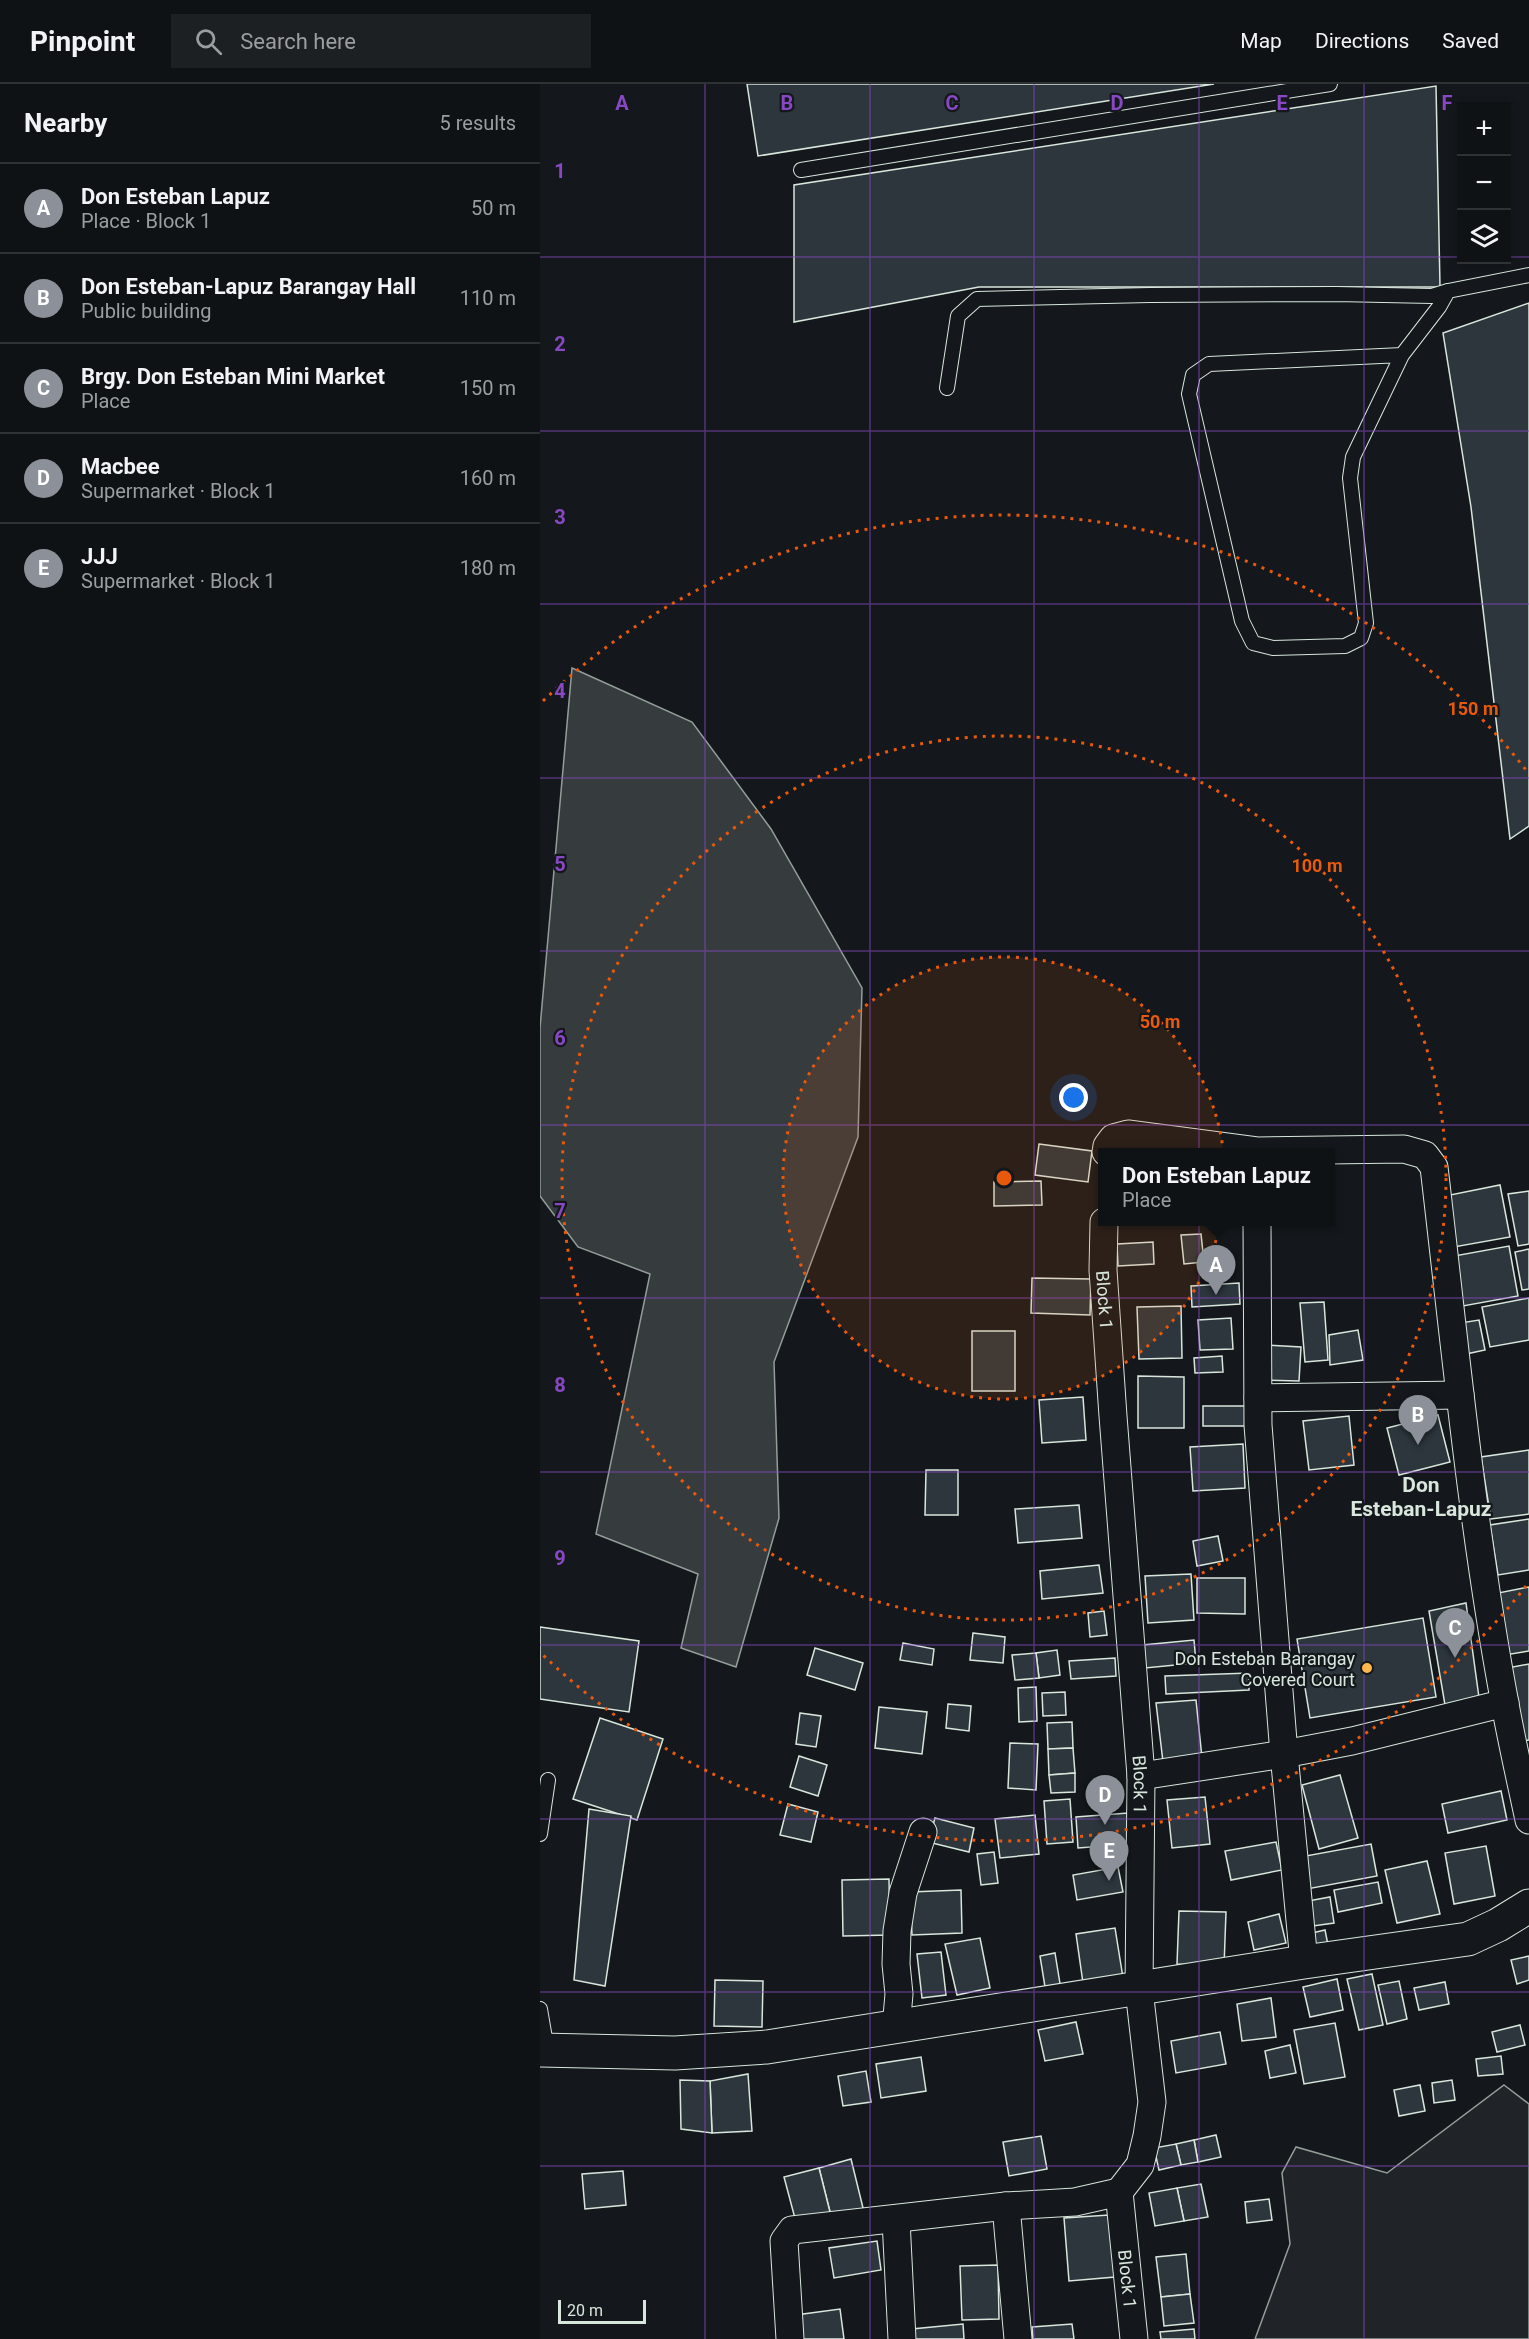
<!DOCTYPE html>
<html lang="en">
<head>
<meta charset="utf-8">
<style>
	body { margin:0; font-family:Roboto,sans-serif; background:#1d2022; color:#f1f3f6 }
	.controls { position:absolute; right:18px; top:18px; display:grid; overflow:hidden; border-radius:0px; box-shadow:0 3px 9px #0003 }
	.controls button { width:54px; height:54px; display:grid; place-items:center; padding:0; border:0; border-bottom:2px solid #2f3234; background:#0f1215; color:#f1f3f6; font:30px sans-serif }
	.scale { position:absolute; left:18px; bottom:15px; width:88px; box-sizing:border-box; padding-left:6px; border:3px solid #d8e6dc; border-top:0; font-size:16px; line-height:21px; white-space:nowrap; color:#d8e6dc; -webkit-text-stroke:4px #14181c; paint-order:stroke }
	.you { position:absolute; left:534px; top:1014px; width:21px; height:21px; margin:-15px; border:4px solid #fff; border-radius:50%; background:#1a73e8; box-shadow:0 0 0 9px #1a73e833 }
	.badge { display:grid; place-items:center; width:39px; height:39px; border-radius:50%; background:#8c9099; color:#fff; font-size:20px; font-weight:700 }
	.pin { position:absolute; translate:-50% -50px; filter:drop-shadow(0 2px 3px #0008) }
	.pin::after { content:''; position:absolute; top:32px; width:21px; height:18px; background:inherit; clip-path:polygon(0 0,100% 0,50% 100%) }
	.popup { position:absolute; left:558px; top:1064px; width:237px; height:78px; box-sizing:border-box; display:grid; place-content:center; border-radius:0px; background:#0f1215; filter:drop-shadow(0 2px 4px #0005); font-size:20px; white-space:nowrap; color:#9b9ea0 }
	.popup b { font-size:22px; color:#f1f3f6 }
	.popup::after { content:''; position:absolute; left:50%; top:100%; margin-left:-12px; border:12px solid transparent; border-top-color:#0f1215 }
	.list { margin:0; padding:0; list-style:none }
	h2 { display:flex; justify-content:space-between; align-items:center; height:78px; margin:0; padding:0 24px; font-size:26px }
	h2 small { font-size:20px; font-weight:400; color:#9b9ea0 }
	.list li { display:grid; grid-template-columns:39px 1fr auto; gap:18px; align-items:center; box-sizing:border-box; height:90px; padding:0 24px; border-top:2px solid #2f3234 }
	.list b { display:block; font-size:22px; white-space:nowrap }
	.list p { margin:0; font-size:20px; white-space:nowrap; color:#9b9ea0 }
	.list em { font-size:20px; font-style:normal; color:#9b9ea0 }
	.icon { flex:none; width:33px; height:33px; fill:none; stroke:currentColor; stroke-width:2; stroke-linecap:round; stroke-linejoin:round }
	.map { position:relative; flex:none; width:989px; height:2255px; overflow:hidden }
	header { display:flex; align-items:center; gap:36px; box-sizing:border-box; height:84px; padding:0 30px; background:#0f1215; border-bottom:2px solid #2f3234 }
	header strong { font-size:28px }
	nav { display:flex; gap:33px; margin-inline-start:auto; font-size:21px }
	.search { width:420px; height:54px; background:#1d2022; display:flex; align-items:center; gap:15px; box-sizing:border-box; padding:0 21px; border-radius:0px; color:#9b9ea0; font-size:22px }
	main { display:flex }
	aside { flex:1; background:#0f1215 }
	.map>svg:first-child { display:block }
</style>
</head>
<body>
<header>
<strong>Pinpoint</strong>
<div class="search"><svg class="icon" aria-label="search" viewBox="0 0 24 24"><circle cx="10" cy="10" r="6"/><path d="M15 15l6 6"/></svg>Search here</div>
<nav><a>Map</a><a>Directions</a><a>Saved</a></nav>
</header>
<main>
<aside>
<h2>Nearby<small>5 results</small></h2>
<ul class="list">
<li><span class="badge">A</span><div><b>Don Esteban Lapuz</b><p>Place · Block 1</p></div><em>50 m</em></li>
<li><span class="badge">B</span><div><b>Don Esteban-Lapuz Barangay Hall</b><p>Public building</p></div><em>110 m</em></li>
<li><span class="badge">C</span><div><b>Brgy. Don Esteban Mini Market</b><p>Place</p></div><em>150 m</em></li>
<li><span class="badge">D</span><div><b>Macbee</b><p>Supermarket · Block 1</p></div><em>160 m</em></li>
<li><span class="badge">E</span><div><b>JJJ</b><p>Supermarket · Block 1</p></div><em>180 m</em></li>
</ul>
</aside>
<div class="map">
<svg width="989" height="2255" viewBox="0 0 989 2255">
	<rect width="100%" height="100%" fill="#14181c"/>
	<!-- green -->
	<polygon fill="#202428" stroke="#939e99" stroke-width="1.5" points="964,2001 989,2020 989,2255 715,2255 750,2160 742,2089 756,2063 847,2089"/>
	<!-- water -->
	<polygon fill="#363b3e" stroke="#939e99" stroke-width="1.5" points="32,584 152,638 231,745 322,904 318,1053 234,1278 239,1434 196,1583 141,1564 158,1490 56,1450 110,1190 38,1163 0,1112 0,944"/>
	<!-- building -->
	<g fill="#2c363c" stroke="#d8e6dc" stroke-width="1.5">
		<polygon points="207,0 674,0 218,72"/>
		<polygon points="896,2 900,203 439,203 254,238 254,101"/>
		<polygon points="989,219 989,742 970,755 931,423 903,249"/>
		<polygon points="499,1060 552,1067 548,1098 495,1091"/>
		<polygon points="501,1097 502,1121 454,1122 454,1098"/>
		<polygon points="960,1101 970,1153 914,1163 905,1112"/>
		<polygon points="989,1107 989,1160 978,1162 968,1110"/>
		<polygon points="661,1150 664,1178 644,1180 641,1151"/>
		<polygon points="613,1158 614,1180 578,1182 577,1160"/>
		<polygon points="969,1162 978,1212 923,1222 914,1172"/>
		<polygon points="989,1165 989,1205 982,1206 975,1168"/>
		<polygon points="492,1194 551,1195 550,1231 491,1229"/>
		<polygon points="699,1199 700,1220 652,1223 651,1202"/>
		<polygon points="989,1214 989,1256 950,1263 942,1223"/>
		<polygon points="784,1218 788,1276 765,1278 760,1219"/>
		<polygon points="641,1222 642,1274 599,1275 597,1223"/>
		<polygon points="691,1234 693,1265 660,1266 658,1236"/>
		<polygon points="939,1236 945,1266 926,1270 920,1239"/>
		<polygon points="818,1246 823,1276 790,1281 789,1251"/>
		<rect x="432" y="1247" width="43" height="60"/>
		<polygon points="725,1261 761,1263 759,1297 724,1296"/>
		<polygon points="682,1272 683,1288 655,1289 654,1274"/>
		<polygon points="598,1292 644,1293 644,1344 598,1344"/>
		<polygon points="543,1313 546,1356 502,1359 499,1316"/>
		<rect x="663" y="1322" width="45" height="20"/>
		<polygon points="898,1331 910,1378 859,1391 847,1344"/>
		<polygon points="809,1332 814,1381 769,1386 763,1337"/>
		<polygon points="703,1360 705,1404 653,1407 650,1363"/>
		<polygon points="989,1366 989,1430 951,1435 941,1373"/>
		<polygon points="386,1386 418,1386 418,1431 385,1431"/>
		<polygon points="539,1421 542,1454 478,1459 475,1425"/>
		<polygon points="989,1435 989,1486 958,1491 950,1441"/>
		<polygon points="678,1452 683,1477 657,1482 653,1457"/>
		<polygon points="559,1481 563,1509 502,1515 500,1487"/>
		<polygon points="651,1490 654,1536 608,1539 605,1492"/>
		<polygon points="657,1494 705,1494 705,1530 657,1529"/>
		<polygon points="989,1503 989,1567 965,1571 953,1510"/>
		<polygon points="926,1519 940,1621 906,1627 889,1527"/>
		<polygon points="564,1527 567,1551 550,1553 548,1529"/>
		<polygon points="883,1534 896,1613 770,1634 757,1555"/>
		<polygon points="0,1543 99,1557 89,1628 0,1615"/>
		<polygon points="433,1549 465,1553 463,1579 430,1576"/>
		<polygon points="654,1556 656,1579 605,1584 603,1561"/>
		<polygon points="363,1559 394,1565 392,1581 360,1576"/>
		<polygon points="275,1564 323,1579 315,1606 267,1591"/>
		<polygon points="517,1566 520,1591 499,1594 496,1569"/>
		<polygon points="496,1569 499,1594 475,1596 472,1571"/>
		<polygon points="575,1574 576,1592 531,1595 529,1577"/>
		<polygon points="989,1580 989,1656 976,1658 962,1585"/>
		<polygon points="709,1589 709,1606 626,1610 625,1592"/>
		<polygon points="496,1603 497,1637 479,1638 478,1604"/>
		<polygon points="525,1608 526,1631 503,1632 502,1609"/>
		<polygon points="656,1616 662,1674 623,1678 616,1619"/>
		<polygon points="408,1620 431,1622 429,1647 406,1644"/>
		<polygon points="339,1623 387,1628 382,1670 335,1664"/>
		<polygon points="260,1629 281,1632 276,1663 256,1660"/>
		<polygon points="60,1634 123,1655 97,1736 33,1715"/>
		<polygon points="532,1638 533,1664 508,1665 507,1639"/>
		<polygon points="470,1659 498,1660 496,1706 468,1704"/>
		<polygon points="533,1664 535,1689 509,1691 508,1665"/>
		<polygon points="259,1672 287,1681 278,1712 250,1703"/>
		<polygon points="535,1689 535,1708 511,1709 509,1691"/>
		<polygon points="800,1691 818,1754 779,1765 762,1701"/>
		<polygon points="961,1707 967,1736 908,1749 902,1720"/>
		<polygon points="665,1713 670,1760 632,1764 627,1716"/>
		<polygon points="530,1715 533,1758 507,1760 504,1717"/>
		<polygon points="248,1720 278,1728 271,1758 240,1751"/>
		<polygon points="49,1725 91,1732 65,1902 34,1896"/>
		<polygon points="588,1729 591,1760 538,1764 536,1733"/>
		<polygon points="495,1731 499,1770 460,1774 455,1735"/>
		<polygon points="395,1734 434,1744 429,1768 388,1758"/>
		<polygon points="736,1758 742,1786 691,1796 685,1767"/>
		<polygon points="831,1760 837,1792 767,1805 760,1773"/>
		<polygon points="946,1762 955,1812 914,1820 905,1769"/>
		<polygon points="454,1768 458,1799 441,1801 437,1770"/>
		<polygon points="887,1777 900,1830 857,1839 845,1786"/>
		<polygon points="578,1783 583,1808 537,1816 533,1791"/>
		<polygon points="349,1795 350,1851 303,1852 302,1796"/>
		<polygon points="838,1798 842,1819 798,1828 794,1806"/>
		<polygon points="421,1806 422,1849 372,1851 370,1808"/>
		<polygon points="790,1813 794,1839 773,1842 768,1817"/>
		<polygon points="639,1827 686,1828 684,1883 637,1880"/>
		<polygon points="739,1830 746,1859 714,1866 708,1838"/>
		<polygon points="575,1844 584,1900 544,1906 536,1850"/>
		<polygon points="785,1846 788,1861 774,1864 772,1849"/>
		<polygon points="440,1854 450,1904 417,1911 405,1860"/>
		<polygon points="401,1868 406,1911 382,1914 377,1870"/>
		<polygon points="515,1869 522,1912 507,1915 500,1872"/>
		<polygon points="989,1872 989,1896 977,1900 971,1876"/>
		<polygon points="832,1890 843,1941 819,1946 807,1895"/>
		<polygon points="797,1895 803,1926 770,1933 763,1903"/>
		<polygon points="175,1896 223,1897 222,1943 174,1942"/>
		<polygon points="859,1897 867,1935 847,1940 838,1901"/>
		<polygon points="905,1898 909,1920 879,1926 874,1904"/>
		<polygon points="731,1914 736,1953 702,1957 697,1920"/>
		<polygon points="536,1938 543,1970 505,1977 498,1946"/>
		<polygon points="795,1939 805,1993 764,2000 754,1946"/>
		<polygon points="980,1941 985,1961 957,1968 952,1948"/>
		<polygon points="680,1948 686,1980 636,1989 631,1957"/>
		<polygon points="750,1961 756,1989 730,1994 725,1967"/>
		<polygon points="961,1972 963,1990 938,1992 936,1975"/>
		<polygon points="381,1973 386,2007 341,2014 336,1980"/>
		<polygon points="326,1987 331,2018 303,2022 298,1992"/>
		<polygon points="208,1990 212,2047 172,2049 170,1997"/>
		<polygon points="140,1996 170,1997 172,2049 141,2045"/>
		<polygon points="912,1996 915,2016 894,2019 892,1999"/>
		<polygon points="880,2001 885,2027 859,2032 854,2006"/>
		<polygon points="676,2051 681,2073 658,2078 654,2056"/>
		<polygon points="501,2052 507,2085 469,2092 463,2058"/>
		<polygon points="654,2056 658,2078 641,2081 636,2060"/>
		<polygon points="636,2060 641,2081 619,2086 614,2064"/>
		<polygon points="311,2075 324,2128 292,2136 279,2084"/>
		<polygon points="279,2084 292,2136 257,2142 244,2093"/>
		<polygon points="83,2087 86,2121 45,2125 42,2090"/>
		<polygon points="661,2100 668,2133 644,2137 637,2104"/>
		<polygon points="637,2104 644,2137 615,2142 609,2109"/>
		<polygon points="729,2115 732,2136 707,2139 705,2118"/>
		<polygon points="569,2131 575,2193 529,2197 524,2134"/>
		<polygon points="337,2157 341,2186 294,2194 289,2164"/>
		<polygon points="646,2170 650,2210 621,2213 616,2173"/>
		<polygon points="458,2181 459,2235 422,2236 420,2182"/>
		<polygon points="650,2210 654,2239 624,2242 621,2213"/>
		<polygon points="300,2225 304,2255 260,2255 256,2231"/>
		<polygon points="423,2240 424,2255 373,2255 372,2245"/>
		<polygon points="532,2240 534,2255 493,2255 492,2243"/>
		<polygon points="654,2245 655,2255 621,2255 620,2248"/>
	</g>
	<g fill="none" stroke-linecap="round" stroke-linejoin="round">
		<!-- service casing -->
		<g stroke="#d8e6dc" stroke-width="16">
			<g id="service">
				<polyline points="261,86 790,0"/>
				<polyline points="862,271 669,280 653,291 649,310 702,537 713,559 733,564 805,562 821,554 826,539 810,394 813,373 862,271 899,223 908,207 989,191"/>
				<polyline points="407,304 418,232 437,215 610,211 796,210 892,212 908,207"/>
				<polyline points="0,1750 8,1696"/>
				<polyline points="0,1925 7,1966"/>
			</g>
		</g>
		<!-- minor casing -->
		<g stroke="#d8e6dc" stroke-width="29">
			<g id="minor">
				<path d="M566 1068 567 1062 573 1054 588 1050 717 1067 864 1065 885 1071 894 1083C915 1262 932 1443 965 1620 972 1659 981 1698 989 1736"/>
				<path id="s1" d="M564 1138 563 1186 573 1332 601 1692 599 1906 612 2018 607 2052 600 2081 579 2108 594 2255"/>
				<polyline points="717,1138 718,1341 744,1670 764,1878"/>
				<polyline points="718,1314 920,1311"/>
				<polyline points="601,1692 744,1670 812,1657 965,1619"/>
				<polyline points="356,1944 359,1910 356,1880 357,1847 363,1809 383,1748"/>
				<polyline points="466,2122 478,2255"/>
				<polyline points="356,2136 362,2255"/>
				<polyline points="250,2255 244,2157 252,2146 466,2122 535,2118 579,2108"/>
			</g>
		</g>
		<!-- tertiary casing -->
		<g stroke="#d8e6dc" stroke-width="35">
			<polyline id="tertiary" points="0,1966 135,1969 227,1963 764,1878 928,1855 958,1841 989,1822"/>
		</g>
		<!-- service -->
		<use href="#service" stroke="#14181c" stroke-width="14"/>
		<!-- minor -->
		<use href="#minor" stroke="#14181c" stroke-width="27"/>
		<!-- tertiary -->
		<use href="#tertiary" stroke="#14181c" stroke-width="33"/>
	</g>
	<!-- grid -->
	<path fill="none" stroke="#8948c3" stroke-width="1.5" stroke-opacity="0.55" d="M165 0V2255M330 0V2255M494 0V2255M659 0V2255M824 0V2255M0 173H922M966 173H989M0 347H989M0 520H989M0 694H989M0 867H989M0 1041H989M0 1214H989M0 1388H989M0 1561H989M0 1735H989M0 1908H989M0 2082H989"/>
	<!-- distance rings -->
	<circle cx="464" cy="1094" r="221" fill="#e8590c" fill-opacity=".12"/>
	<g fill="none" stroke="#e8590c" stroke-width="3" stroke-dasharray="3 6">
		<circle cx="464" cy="1094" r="221"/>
		<circle cx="464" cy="1094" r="442"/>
		<path d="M986 1502A663 663 0 0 1 3 1571M3 617A663 663 0 0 1 986 686"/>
	</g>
	<!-- markers -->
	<circle fill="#ffb74d" stroke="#14181c" stroke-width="2" cx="827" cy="1584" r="6"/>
	<g text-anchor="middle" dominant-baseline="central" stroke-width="4.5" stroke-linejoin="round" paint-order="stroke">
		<!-- street labels -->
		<g font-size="18" fill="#d8e6dc" stroke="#14181c">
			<text stroke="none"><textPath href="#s1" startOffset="78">Block 1</textPath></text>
			<text stroke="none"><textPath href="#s1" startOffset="564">Block 1</textPath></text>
			<text stroke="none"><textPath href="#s1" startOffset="1068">Block 1</textPath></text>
		</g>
		<!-- poi labels -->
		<g font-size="18" fill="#d8e6dc" stroke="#14181c" text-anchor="end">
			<text x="815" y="1574">Don Esteban Barangay<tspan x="815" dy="21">Covered Court</tspan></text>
		</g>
		<!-- quarter labels -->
		<g font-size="21" font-weight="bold" fill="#d8e6dc" stroke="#14181c">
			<text x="881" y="1401">Don<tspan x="881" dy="24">Esteban-Lapuz</tspan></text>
		</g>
	</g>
	<g font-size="20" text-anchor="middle" font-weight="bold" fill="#8948c3" stroke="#14181c" stroke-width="4.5" stroke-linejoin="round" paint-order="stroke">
		<text x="82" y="26">A</text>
		<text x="247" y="26">B</text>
		<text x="412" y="26">C</text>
		<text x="577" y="26">D</text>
		<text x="742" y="26">E</text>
		<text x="907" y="26">F</text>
		<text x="20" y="94">1</text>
		<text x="20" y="267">2</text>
		<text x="20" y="440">3</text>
		<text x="20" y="614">4</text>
		<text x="20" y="787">5</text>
		<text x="20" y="961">6</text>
		<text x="20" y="1134">7</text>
		<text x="20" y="1308">8</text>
		<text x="20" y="1481">9</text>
	</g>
	<circle cx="464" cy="1094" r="9" fill="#e8590c" stroke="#14181c" stroke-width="3"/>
	<g font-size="18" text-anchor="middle" font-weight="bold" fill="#e8590c" stroke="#14181c" stroke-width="4.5" stroke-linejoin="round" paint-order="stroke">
		<text x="933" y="631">150 m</text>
		<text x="777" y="788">100 m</text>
		<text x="620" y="944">50 m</text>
	</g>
</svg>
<div class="controls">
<button>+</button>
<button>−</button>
<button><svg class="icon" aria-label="layers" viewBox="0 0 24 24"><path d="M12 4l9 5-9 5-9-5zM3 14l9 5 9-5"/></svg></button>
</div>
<div class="scale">20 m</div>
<div class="you"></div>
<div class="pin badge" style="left:676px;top:1211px">A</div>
<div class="popup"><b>Don Esteban Lapuz</b>Place</div>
<div class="pin badge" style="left:878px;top:1361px">B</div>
<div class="pin badge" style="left:915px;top:1574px">C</div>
<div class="pin badge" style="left:565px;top:1741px">D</div>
<div class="pin badge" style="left:569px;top:1797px">E</div>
</div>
</main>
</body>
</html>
